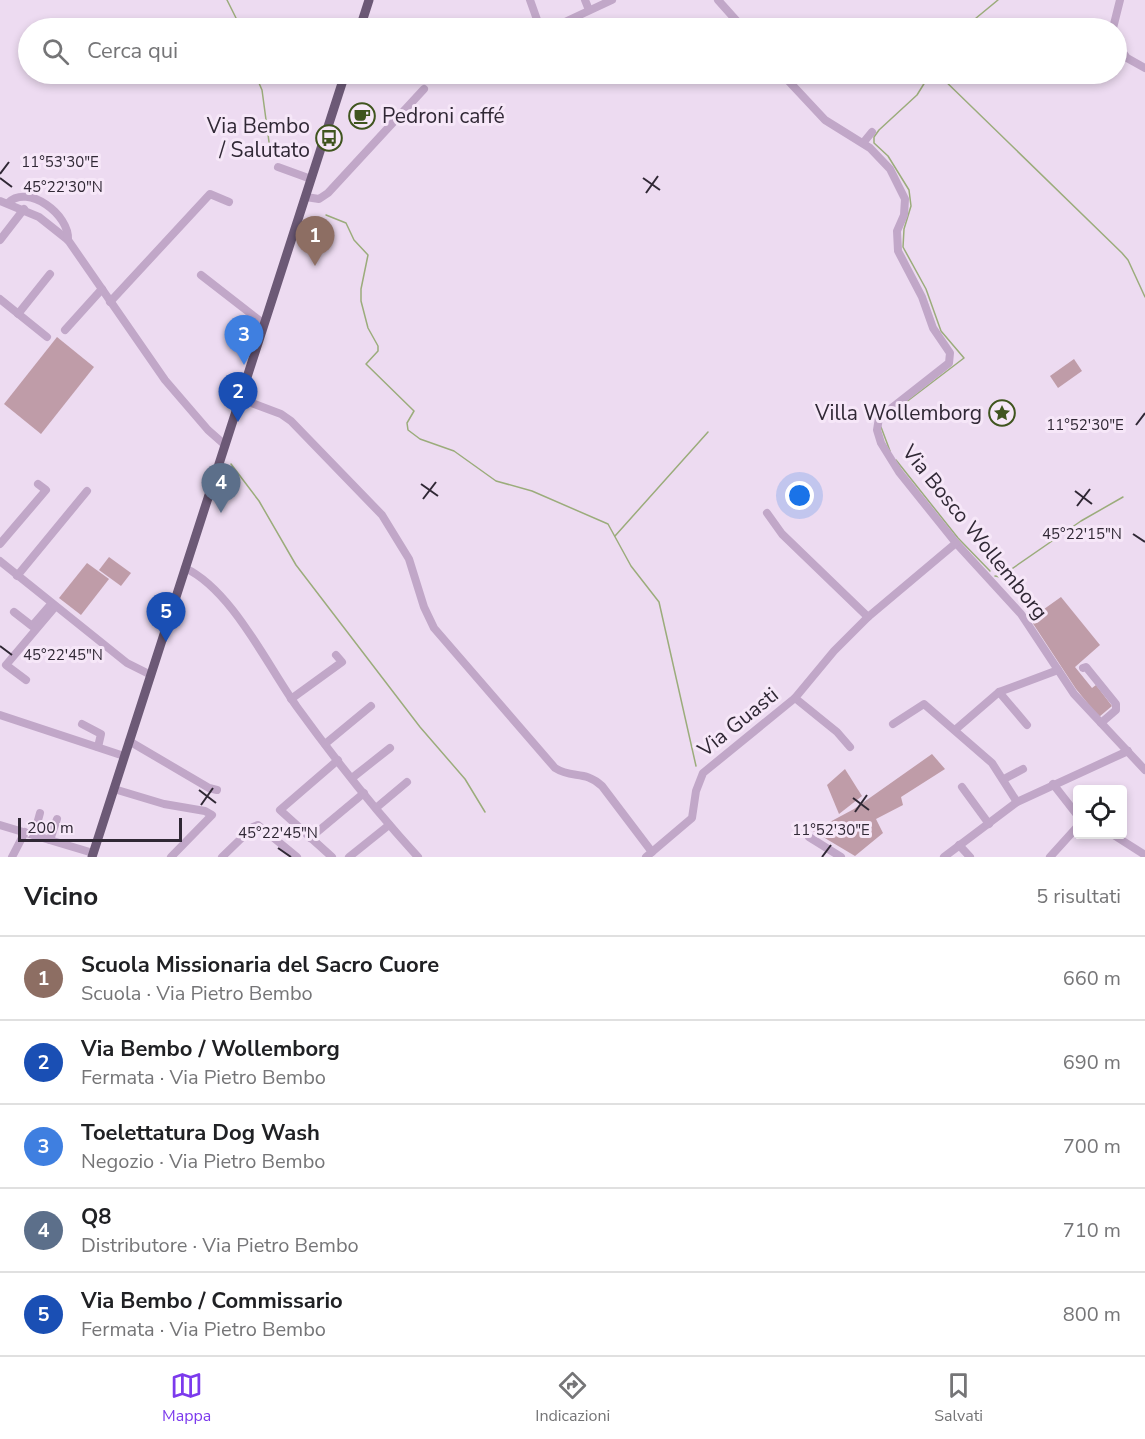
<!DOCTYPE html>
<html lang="it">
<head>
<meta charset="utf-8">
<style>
	body { margin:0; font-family:"Nunito Sans",sans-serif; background:#f6f6f6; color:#202124 }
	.controls { position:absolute; right:18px; bottom:18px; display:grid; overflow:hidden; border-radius:6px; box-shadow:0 3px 9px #0003 }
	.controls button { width:54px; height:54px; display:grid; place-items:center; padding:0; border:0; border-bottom:2px solid #e0e0e0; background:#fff; color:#202124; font:30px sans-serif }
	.scale { position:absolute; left:18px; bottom:15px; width:164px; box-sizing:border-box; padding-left:6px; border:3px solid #302835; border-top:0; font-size:16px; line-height:21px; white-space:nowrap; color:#302835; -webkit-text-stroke:4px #f6e7f8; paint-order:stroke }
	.you { position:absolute; left:800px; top:496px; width:21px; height:21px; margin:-15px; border:4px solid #fff; border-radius:50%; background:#1a73e8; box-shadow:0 0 0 9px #1a73e833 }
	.badge { display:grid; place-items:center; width:39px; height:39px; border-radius:50%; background:#7c3aed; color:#fff; font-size:20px; font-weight:700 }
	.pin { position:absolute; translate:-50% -50px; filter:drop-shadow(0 2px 3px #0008) }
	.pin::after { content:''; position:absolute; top:32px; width:21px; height:18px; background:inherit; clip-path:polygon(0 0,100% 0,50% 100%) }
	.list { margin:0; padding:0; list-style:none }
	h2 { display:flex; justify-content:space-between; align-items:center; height:78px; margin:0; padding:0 24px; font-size:26px }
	h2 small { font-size:20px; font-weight:400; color:#757577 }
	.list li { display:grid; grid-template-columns:39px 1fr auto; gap:18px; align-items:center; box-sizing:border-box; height:84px; padding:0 24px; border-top:2px solid #e0e0e0 }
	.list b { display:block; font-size:22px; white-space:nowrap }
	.list p { margin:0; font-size:20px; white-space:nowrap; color:#757577 }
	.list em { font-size:20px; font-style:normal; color:#757577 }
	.icon { flex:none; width:33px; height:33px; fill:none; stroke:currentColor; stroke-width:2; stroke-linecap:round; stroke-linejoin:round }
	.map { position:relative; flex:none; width:1145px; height:857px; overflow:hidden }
	.search { position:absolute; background:#fff; box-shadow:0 3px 9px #0003; left:18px; right:18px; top:18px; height:66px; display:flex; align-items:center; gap:15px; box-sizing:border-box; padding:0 21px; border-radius:33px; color:#757577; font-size:22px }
	.sheet { height:498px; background:#fff }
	nav { display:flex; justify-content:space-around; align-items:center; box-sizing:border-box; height:84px; border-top:2px solid #e0e0e0; background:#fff; font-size:16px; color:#757577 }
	nav a { display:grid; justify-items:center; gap:3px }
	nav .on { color:#7c3aed }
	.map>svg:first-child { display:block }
</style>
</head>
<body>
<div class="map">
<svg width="1145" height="857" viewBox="0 0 1145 857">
	<rect width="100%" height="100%" fill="#eddbf1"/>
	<!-- green -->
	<g fill="#bf9ca8">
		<polygon points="57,337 94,367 41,434 4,404"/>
		<polygon points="1074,359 1082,371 1058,388 1050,376"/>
		<polygon points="109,557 131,573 121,586 99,570"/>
		<polygon points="87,563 109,579 81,615 59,598"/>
		<polygon points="1061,597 1100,645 1075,667 1092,688 1096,685 1112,706 1099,717 1076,689 1030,619"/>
		<polygon points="932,754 945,769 901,797 903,805 876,819 883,833 855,856 813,831 854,809"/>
		<polygon points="845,769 862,796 839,814 827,785"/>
	</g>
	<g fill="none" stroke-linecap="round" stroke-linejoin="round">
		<!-- stream -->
		<g stroke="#9bac7b" stroke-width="1.5">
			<polyline points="227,0 241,28"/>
			<polyline points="964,28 998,0"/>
			<polyline points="255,74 262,90 269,142"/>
			<polyline points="938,74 1122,253 1128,260 1145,297"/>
			<polyline points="326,215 346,223 354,240 368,255 361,289 361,301 368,328 378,346 378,351 366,364 414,411 407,423 408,430 420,439 454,451 496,481 532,491 608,524 631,566 659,602 696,766"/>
			<polyline points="901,406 964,358 941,331 926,289 903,247 904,229 911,206 909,190 888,156 874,143 874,137 879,130 917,95 930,74"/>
			<polyline points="881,427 890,451"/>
			<polyline points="896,460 958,538 990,571"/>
			<polyline points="231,464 259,501 296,565 420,727 465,779 485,812"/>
			<polyline points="615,536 708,432"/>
			<polyline points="995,576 1000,577 1081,521 1123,497"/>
		</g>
		<!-- minor -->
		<g stroke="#c1a7c8" stroke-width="8">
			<polyline points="530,0 540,28"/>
			<polyline points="585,0 589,10"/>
			<polyline points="718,0 743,28"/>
			<polyline points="552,28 612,0"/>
			<polyline points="1113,28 1120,0"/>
			<polyline points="1116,43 1127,58 1145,68"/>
			<polyline points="782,74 825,120 870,148 890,169 905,199 904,215 897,231 898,251 922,297 933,328 950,353 949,363 879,418 877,430 881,443 899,472 956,543 1021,614 1074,694 1145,770"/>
			<polyline points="863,143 872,132"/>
			<polyline points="278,167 311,179"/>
			<polyline points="306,197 319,199 328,193 424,89"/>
			<polyline points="0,201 39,217 68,240 165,380 208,430 225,445"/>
			<path d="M8 203C28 183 70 215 68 240"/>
			<polyline points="0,240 24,209"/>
			<polyline points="201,275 264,324"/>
			<polyline points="0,299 47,337"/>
			<polyline points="110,302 210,194 229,202"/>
			<polyline points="18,314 50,274"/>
			<polyline points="65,330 102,289"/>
			<path d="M241 399 281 414 291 421 382 515 409 559 424 607 434 628 555 768C572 779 585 770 602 786L652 852"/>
			<polyline points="767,513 782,534 868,617"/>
			<polyline points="0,544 46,490 38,484"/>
			<polyline points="0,561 127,663 151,675"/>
			<path d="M185 568C232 590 267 665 297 707 334 758 375 810 418 857"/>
			<polyline points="17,576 87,491"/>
			<polyline points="14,612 32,626 51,604"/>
			<polyline points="1083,668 1086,667 1116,704 1116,710 1101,723"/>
			<polyline points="26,680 6,665 55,607"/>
			<polyline points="999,692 1027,725"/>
			<polyline points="795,698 837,732 850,747"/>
			<polyline points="291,699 342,662 336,655"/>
			<polyline points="0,715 124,756"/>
			<polyline points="82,724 101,734 98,747"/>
			<polyline points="893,724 924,704 992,763 1017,802"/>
			<polyline points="955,730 999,692 1058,670"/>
			<polyline points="129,741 209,788 217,790"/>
			<polyline points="325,744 371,706"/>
			<polyline points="352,778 390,748"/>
			<polyline points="1004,779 1023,769"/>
			<polyline points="1053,784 1078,816"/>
			<polyline points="962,787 989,824"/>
			<polyline points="114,789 164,804 205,811 212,815 171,857"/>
			<polyline points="376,808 407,782"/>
			<polyline points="0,825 93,853"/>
			<polyline points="1112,834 1145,855"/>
			<polyline points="34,835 40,813"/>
			<polyline points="809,837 841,857"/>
			<polyline points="310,838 364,793"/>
			<polyline points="50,840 57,819"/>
			<polyline points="959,845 970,857"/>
			<polyline points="12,857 25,832"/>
			<polyline points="222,857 253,827 258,825 297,857"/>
			<polyline points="332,857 280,810 338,760"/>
			<polyline points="349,857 389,825"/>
			<polyline points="646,857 692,818 696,791 703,773 795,698 834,651 868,617 956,543"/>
			<polyline points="944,857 1017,802 1128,751"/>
			<polyline points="1050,857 1078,826"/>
		</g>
		<!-- major -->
		<g stroke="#6c5976" stroke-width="9">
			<polyline points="360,28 369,0"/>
			<polyline points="92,857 345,74"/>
		</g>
	</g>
	<!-- ticks -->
	<path fill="none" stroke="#302835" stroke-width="2" d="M0 174 9 162M0 178 12 187M643 178 660 190M646 193 658 176M1136 425 1145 413M421 484 438 496M1075 491 1092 504M423 499 436 482M1077 506 1090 489M1133 534 1145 542M0 646 12 655M199 790 216 803M853 798 869 810M201 805 213 788M855 812 867 795M278 848 291 857M822 857 831 845"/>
	<!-- icons -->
	<defs>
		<g id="cafe-ring" transform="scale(1.35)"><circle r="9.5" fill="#f6e7f8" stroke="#40551f" stroke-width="1.5"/><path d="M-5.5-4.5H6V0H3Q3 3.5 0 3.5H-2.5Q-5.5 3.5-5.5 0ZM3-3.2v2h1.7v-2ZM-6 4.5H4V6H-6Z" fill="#40551f"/></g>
		<g id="bus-ring" transform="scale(1.35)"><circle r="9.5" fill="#f6e7f8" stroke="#40551f" stroke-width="1.5"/><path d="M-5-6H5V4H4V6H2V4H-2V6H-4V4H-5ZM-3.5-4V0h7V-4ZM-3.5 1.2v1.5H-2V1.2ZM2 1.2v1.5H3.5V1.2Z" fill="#40551f"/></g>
		<g id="sight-ring" transform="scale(1.35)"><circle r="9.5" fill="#f6e7f8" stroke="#40551f" stroke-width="1.5"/><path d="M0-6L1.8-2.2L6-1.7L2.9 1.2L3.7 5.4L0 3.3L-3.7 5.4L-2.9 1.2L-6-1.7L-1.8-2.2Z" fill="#40551f"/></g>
	</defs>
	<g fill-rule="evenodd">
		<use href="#cafe-ring" x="362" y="116"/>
		<use href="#bus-ring" x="329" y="138"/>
		<use href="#sight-ring" x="1002" y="413"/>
	</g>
	<g text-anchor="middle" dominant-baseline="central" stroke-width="6" stroke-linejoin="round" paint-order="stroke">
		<!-- poi labels -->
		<g font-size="21" fill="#302835" stroke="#f6e7f8" text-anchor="end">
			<text x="382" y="116" text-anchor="start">Pedroni caffé</text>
			<text x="310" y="126">Via Bembo<tspan x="310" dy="24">/ Salutato</tspan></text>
			<text x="982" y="413">Villa Wollemborg</text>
		</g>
		<!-- street labels -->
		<g font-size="21" fill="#302835" stroke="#f6e7f8">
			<text transform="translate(975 532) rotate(51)">Via Bosco Wollemborg</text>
			<text transform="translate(738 722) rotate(-39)">Via Guasti</text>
		</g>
	</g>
	<g font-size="15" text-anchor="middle" fill="#302835" stroke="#f6e7f8" stroke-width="6" stroke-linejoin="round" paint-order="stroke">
		<text x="60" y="167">11°53'30"E</text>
		<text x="63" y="192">45°22'30"N</text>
		<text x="1085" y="430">11°52'30"E</text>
		<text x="1082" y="539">45°22'15"N</text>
		<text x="63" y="660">45°22'45"N</text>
		<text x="831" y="835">11°52'30"E</text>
		<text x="278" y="838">45°22'45"N</text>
	</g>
</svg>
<div class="controls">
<button><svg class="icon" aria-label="locate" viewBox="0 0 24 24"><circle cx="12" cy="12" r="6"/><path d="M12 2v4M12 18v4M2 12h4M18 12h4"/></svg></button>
</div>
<div class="scale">200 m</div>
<div class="you"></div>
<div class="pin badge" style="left:315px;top:266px;background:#8d6e63">1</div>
<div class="pin badge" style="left:238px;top:422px;background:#1a4fb4">2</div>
<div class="pin badge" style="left:244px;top:365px;background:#3f7fe0">3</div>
<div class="pin badge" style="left:221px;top:513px;background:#5c6f8a">4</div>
<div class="pin badge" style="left:166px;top:642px;background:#1a4fb4">5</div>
<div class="search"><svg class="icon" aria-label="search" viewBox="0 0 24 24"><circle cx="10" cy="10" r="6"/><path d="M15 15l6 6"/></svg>Cerca qui</div>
</div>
<section class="sheet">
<h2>Vicino<small>5 risultati</small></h2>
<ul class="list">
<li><span class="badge" style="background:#8d6e63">1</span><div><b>Scuola Missionaria del Sacro Cuore</b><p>Scuola · Via Pietro Bembo</p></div><em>660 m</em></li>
<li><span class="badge" style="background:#1a4fb4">2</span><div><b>Via Bembo / Wollemborg</b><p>Fermata · Via Pietro Bembo</p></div><em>690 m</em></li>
<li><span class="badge" style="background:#3f7fe0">3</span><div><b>Toelettatura Dog Wash</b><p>Negozio · Via Pietro Bembo</p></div><em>700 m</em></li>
<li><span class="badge" style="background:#5c6f8a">4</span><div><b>Q8</b><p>Distributore · Via Pietro Bembo</p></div><em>710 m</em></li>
<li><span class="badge" style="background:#1a4fb4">5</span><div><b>Via Bembo / Commissario</b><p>Fermata · Via Pietro Bembo</p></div><em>800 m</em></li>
</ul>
</section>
<nav>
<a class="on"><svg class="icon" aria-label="map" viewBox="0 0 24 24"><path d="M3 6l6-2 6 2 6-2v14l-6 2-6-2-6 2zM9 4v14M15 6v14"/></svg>Mappa</a>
<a><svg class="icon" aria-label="directions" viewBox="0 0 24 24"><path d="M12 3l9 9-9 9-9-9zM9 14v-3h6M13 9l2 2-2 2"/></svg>Indicazioni</a>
<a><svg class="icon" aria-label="saved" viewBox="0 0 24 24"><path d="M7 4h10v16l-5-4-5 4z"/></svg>Salvati</a>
</nav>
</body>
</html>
